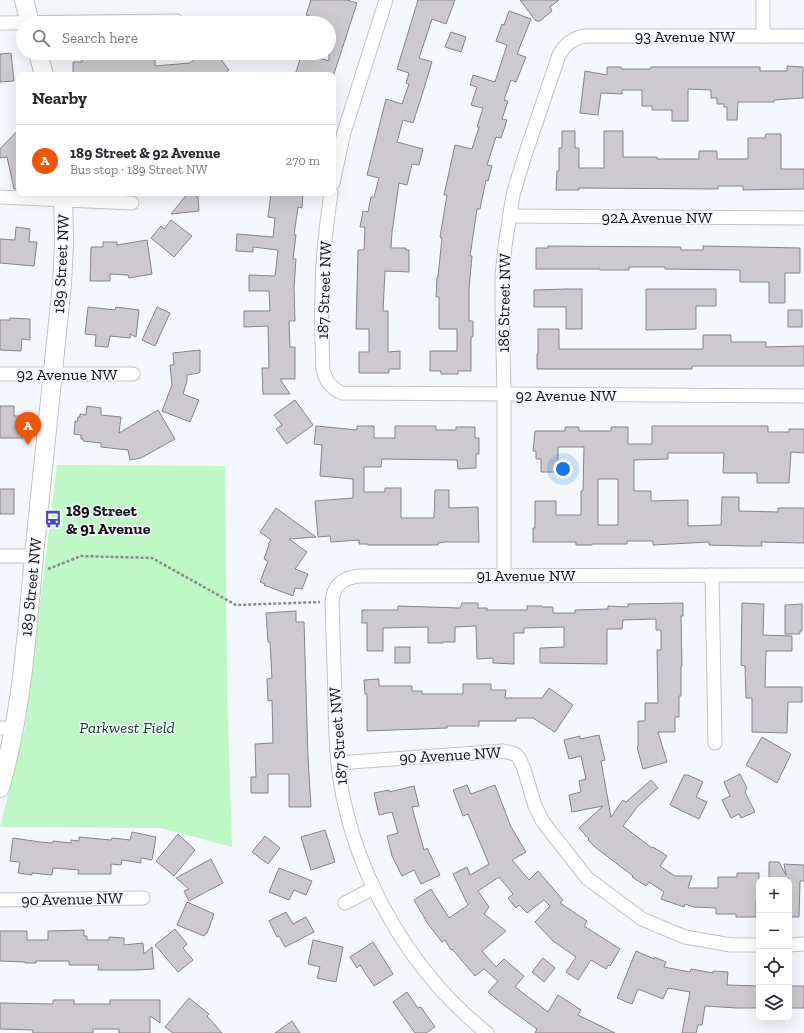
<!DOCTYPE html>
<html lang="en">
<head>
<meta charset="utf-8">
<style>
	body { margin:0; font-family:"Zilla Slab",serif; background:#f2f2f3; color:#2b2b33 }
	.controls { position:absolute; right:12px; bottom:12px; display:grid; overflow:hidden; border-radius:8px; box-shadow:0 4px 16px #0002 }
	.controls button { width:36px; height:36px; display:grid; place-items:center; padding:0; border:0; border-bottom:1px solid #e1e1e2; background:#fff; color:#2b2b33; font:20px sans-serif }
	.you { position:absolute; left:563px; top:469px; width:14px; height:14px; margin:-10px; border:3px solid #fff; border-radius:50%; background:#1a73e8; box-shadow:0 0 0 6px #1a73e833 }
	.badge { display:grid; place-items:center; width:26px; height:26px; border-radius:50%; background:#ea580c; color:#fff; font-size:13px; font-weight:700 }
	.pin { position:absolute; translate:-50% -33px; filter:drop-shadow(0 1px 2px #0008) }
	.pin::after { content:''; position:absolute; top:21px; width:14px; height:12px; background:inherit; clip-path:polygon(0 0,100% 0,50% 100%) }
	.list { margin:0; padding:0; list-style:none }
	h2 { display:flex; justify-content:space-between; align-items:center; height:52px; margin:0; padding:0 16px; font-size:17px }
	h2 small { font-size:13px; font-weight:400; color:#7c7c81 }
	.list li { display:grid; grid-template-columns:26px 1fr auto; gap:12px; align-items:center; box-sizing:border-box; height:72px; padding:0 16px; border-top:1px solid #e1e1e2 }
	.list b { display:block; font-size:15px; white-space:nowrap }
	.list p { margin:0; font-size:13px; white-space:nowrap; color:#7c7c81 }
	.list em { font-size:13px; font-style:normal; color:#7c7c81 }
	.icon { flex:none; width:22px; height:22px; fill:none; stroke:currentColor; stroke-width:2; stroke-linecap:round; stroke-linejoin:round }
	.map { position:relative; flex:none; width:804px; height:1033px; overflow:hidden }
	.search { position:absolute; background:#fff; box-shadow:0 4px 16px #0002; left:16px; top:16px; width:320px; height:44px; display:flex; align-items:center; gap:10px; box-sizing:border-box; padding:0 14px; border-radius:22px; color:#7c7c81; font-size:15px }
	.panel { position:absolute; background:#fff; box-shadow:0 4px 16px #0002; left:16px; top:72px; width:320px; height:124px; border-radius:8px }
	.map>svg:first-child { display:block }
</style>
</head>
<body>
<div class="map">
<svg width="804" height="1033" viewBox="0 0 804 1033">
	<rect width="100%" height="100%" fill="#f4f8fc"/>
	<!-- green -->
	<polygon fill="#bff7c6" points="57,465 225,466 227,686 232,847 161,828 0,827 25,728"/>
	<!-- building -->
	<g fill="#cccace" stroke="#878589" fill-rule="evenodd">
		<polygon points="311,0 347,0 357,3 333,77 333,75 295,75 302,53 329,61 329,23 306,15"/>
		<polygon points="418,0 455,0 446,24 432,19 419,58 432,62 421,98 413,123 403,120 397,142 423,149 419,165 412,164 407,185 399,183 392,232 391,248 406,248 406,250 409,250 409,272 385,271 383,311 388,311 388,352 400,351 400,369 389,369 389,373 359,373 359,352 369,352 369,329 356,329 358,250 364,250 365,227 360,227 363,211 368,212 371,197 374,197 379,178 367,175 386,99 402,104 409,84 406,83 409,73 397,69"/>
		<polygon points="520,0 559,0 550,7 552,11 540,21 536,21"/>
		<polygon points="509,11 531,19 517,54 526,57 516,82 511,80 504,100 508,101 502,119 507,120 501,138 496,137 487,165 492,166 488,181 486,180 480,209 477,209 470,256 472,256 469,289 469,321 473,321 473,337 471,337 471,371 458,371 458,374 441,374 441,371 430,371 430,351 457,351 457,329 439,329 439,297 436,297 437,277 438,277 442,238 440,237 447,195 444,195 455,145 472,149 479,127 477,127 483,108 471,105 477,87 470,85 473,75 495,82 507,45 496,41 502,24 504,25"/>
		<polygon points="451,32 466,37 461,52 445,47"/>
		<polygon points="11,53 14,81 0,82 0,54"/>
		<polygon points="82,53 126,53 126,55 147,55 147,59 155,59 155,66 190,63 203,53 216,53 229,70 222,75 73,75 73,62 82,62"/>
		<polygon points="787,66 803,67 803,98 774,100 774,102 738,102 737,120 727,120 727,107 724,107 724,104 717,104 717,98 711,98 711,90 688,89 688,121 672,121 672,110 652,110 652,106 642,106 642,90 622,90 622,94 601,93 598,115 580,113 585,71 607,75 607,67 621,67 621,69 651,69 651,67 760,67 760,71 787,71"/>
		<polygon points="19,129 19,189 14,189 7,157 0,158 0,149"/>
		<polygon points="562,131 575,131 575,148 579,148 579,168 604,168 604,131 623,131 623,157 657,157 657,159 699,159 699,151 717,151 717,159 748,159 748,138 765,138 766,134 781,134 781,169 804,169 804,189 743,190 743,186 718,186 718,189 579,188 579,190 556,190 557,171 559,171 559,148 562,148"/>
		<polygon points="188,193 196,193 196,197 198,197 199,211 171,214"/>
		<polygon points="271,193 303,193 302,208 298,207 294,235 296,235 293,259 296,259 294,288 295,321 289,321 290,347 295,347 295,379 280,379 290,394 263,394 262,368 269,368 268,326 244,327 244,311 270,311 269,291 249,291 249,275 275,276 278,250 253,247 253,252 236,251 237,234 273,237 275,218 268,217"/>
		<polygon points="171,220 192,236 174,257 151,238 161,226 164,229"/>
		<polygon points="16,227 30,229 29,242 37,242 34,266 0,263 0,239 15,240"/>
		<polygon points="147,240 152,274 129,278 128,275 110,274 110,281 90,281 91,247 103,247 103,242 117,242 117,245"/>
		<polygon points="548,246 681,247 681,250 703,250 703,246 800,248 800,273 785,273 785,303 769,303 769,282 740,282 740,270 665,269 665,267 629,267 629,270 600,270 600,269 536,269 536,248 548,248"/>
		<polygon points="566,289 582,289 582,329 566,329 566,307 534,307 534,290"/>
		<polygon points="646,289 716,289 716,306 696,306 696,329 646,330"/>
		<polygon points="88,307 115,310 116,307 139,310 136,337 130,334 130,338 110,336 108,347 95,346 96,335 85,334"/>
		<polygon points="157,307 170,313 155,346 142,340"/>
		<rect x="788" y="310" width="14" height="17"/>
		<polygon points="10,318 30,319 30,340 22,339 21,351 0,350 0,320 10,320"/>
		<polygon points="538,329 559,329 559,349 703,349 703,335 731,335 731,342 766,342 766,347 804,346 804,366 692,366 692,369 537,369 537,354 538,354"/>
		<polygon points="200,350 200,372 199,373 187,375 187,381 183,394 199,400 190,422 162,411 172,385 170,365 174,365 173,353"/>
		<polygon points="295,400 313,425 287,444 276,429 282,425 274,415"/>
		<polygon points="0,406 14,406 14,416 20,416 21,419 23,438 0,438"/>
		<polygon points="87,406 101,408 101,415 121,417 119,433 158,410 175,439 141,458 130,460 128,450 101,447 101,443 83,441 83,439 81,439 81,435 74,434 75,421 77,422 78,417 80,417 80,414 86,415"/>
		<polygon points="316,426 357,430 357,426 374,426 374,438 395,438 395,426 436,426 436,430 456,430 456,427 475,427 475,438 479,438 479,454 476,454 476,468 458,469 457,460 382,459 381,467 364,467 364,492 385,492 385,488 401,488 401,518 434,518 435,490 449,490 449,508 478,507 479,542 445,542 438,543 438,545 368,545 368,544 359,544 359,540 331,542 330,536 318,537 315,501 353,498 353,479 320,476 322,445 314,444"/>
		<path d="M652 426H768V432H789V429H804V453L791 452 789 483H757V473H723L724 453H668V459L634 460V491H651V501L688 500V526L721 525 722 497H739V511L778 512V508H804V543L761 542 762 546H743L709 545V542L653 545V541H627V544H592V545H576V542H533V528H535V501H556V515H581V491H583L584 447H558V472H541V459H536V451H533L535 431H565V427H579V431H611V427H628V444H652ZM598 479H618V525H598Z"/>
		<rect x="0" y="489" width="14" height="25"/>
		<polygon points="276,508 316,537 289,539 307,552 295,569 308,574 302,589 295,588 293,596 264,585 265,584 260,582 268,561 264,559 269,545 268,544 271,540 260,532"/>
		<polygon points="462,603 478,603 478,608 487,608 487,610 527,610 527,606 542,606 542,607 553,607 553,613 575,613 575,610 608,609 608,606 628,607 628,604 683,603 683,616 681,616 682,666 681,666 681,696 679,696 679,717 675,717 675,732 658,732 667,762 643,769 637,747 638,747 638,721 645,721 645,703 658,703 657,650 661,650 661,630 656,630 656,619 623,620 622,629 607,629 607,664 540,663 540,648 564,647 564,627 524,628 524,633 514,633 514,664 493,663 493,658 477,659 476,626 455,627 455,642 443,642 443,643 428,643 428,627 383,628 383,651 367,651 367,623 362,623 362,610 398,610 398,606 460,608"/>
		<polygon points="742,603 764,604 763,635 792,636 792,651 766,651 765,687 802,687 802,702 788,702 787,733 752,732 752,698 746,698 745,666 741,665"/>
		<polygon points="802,604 802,631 800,631 800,634 785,634 785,605"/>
		<polygon points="296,611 296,622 304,622 308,757 311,807 289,807 289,774 268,774 268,793 251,793 251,777 256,777 255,744 273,743 272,700 268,701 267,679 272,678 270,642 268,642 266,613"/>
		<rect x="395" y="647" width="15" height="16"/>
		<polygon points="379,679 379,686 412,686 412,691 422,691 422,694 463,694 463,684 491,684 491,690 506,690 505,698 542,698 549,688 573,705 555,732 533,718 516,718 516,721 479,721 479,726 447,726 447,728 367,731 367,694 365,694 364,680"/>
		<polygon points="599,735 605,760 601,761 611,817 623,800 626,802 651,780 658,788 638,806 623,826 652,848 653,847 667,856 660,866 675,876 692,876 688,888 718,888 718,877 737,877 737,873 759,873 759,901 756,901 756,917 736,917 736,914 716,914 716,908 694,907 685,904 684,907 661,899 664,892 649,882 646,886 632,877 633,876 595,847 588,840 589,839 579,828 603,806 572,812 569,795 581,792 579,781 586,779 581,756 569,759 564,740 580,736 580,739"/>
		<polygon points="762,737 791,754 777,783 746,765"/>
		<polygon points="740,774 747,788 745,792 755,812 741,818 739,814 731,818 722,800 730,796 724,782"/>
		<polygon points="684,775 688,775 703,782 696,797 707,802 699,819 670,805"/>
		<polygon points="467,785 471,794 495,785 511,827 526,852 512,860 529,880 538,871 563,900 560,903 587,921 584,926 620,949 610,966 608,965 606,969 591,960 578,980 566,972 576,957 553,941 535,922 550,906 544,900 527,913 519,905 516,908 508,898 513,894 499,877 478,891 489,907 484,914 506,931 482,951 496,967 504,959 524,976 515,987 548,1012 558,995 581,1010 578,1015 615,1033 535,1033 537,1029 501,1003 488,992 498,981 484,969 475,976 452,949 451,950 445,940 442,942 428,924 414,900 431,889 449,918 468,905 453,874 467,867 470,875 489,864 468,814 463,816 453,790"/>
		<polygon points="414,786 419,806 412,807 424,850 427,848 440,875 421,884 414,870 402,876 392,856 387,836 398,833 392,812 379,815 374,793 389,790 389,792"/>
		<polygon points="325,830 335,862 311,870 301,837"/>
		<polygon points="132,832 156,837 152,860 141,858 141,863 122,860 121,865 111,864 111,874 78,874 79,870 53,868 52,875 32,873 32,875 18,873 20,862 10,861 13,838 40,842 53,843 53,841 71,843 71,840 79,841 79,837 111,840 112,838 130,840"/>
		<polygon points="178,834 195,850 174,876 156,861"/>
		<polygon points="265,836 280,848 268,864 252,852"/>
		<polygon points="211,859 223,883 189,901 184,891 189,889 176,878"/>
		<polygon points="769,862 779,862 786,875 784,864 804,865 804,881 800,881 799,917 789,917 789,878 769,878"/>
		<polygon points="279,868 312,881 306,895 294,890 289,900 269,892"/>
		<polygon points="187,902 214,914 207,933 206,933 204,936 177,925"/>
		<polygon points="286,912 293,924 306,917 314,932 285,947 279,936 277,937 269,921"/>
		<polygon points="175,929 187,944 183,948 193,960 178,972 155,945"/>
		<polygon points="84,930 84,936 87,936 87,940 109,940 109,937 124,938 124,945 143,943 144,954 152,947 154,969 136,970 98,970 99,965 69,965 69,961 36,961 36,963 25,963 25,962 0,961 0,931 27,931 27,940 48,940 48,931"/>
		<polygon points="313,940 343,947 336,982 317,978 320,967 308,964"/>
		<polygon points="373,942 393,974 374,986 360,965 357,968 350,957"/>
		<polygon points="636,951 654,959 654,957 666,962 664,967 690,972 691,969 713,973 713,971 728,972 727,985 759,986 759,1008 737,1008 705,1006 702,1025 698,1025 696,1033 682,1033 690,992 668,988 663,999 638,989 632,1004 617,998"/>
		<polygon points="543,958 555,968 544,982 532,972"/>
		<rect x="789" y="986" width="15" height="22"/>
		<polygon points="407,992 418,1008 421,1007 435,1027 426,1033 415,1033 393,1002"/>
		<polygon points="189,998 209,1014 207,1016 222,1033 173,1033 165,1027"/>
		<polygon points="53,1000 74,1000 74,1004 110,1004 110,1000 160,1000 160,1023 150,1016 150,1033 119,1033 119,1029 93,1029 93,1033 33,1033 33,1030 0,1029 0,1003 53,1004"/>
		<polygon points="292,1021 300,1033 275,1033"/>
	</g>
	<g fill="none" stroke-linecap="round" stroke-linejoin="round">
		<!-- street casing -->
		<g stroke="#c0c4c7" stroke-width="15">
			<g id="street">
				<polyline points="763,0 763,36"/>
				<polyline points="0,23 177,21"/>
				<polyline points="333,183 344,132 386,0"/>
				<path d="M331 193C326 227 322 260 322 294 321 319 322 344 323 369 325 381 331 388 342 393L804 396"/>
				<polyline points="0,197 132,203"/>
				<polyline points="509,216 804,218"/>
				<polyline points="0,374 133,374"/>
				<polyline points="0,556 34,556"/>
				<path d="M504 575V394L502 302V276L505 246 513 195 524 158 559 55C565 44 573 38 585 36H804"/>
				<polyline points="712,575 715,743"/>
				<polyline points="0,728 14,728"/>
				<polyline points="338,763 503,751 515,754 519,758 524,769 535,806 543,822 587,878 642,919 685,937 731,945 759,945"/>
				<polyline points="0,900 143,898"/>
				<polyline points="345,903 374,888"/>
				<polyline points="789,945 804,944"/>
				<path d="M487 1033C411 973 355 876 340 780 336 752 335 724 335 696 334 664 333 633 332 602 333 585 343 578 359 576L804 575"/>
			</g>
		</g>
		<!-- secondary casing -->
		<g stroke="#c0c4c7" stroke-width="20">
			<g id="secondary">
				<polyline points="24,0 30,23"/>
				<polyline points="38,53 44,75"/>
				<path d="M0 788C22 712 27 633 34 555 43 465 53 375 62 284L64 242 63 193"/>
			</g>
		</g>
		<!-- path -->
		<polyline stroke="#888a8d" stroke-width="2.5" stroke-dasharray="3 2" stroke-linecap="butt" points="48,569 81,556 152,558 236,605 320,602"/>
		<!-- street -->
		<use href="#street" stroke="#fff" stroke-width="13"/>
		<!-- secondary -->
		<use href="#secondary" stroke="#fff" stroke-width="18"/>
	</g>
	<!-- icons -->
	<defs>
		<g id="bus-bare" transform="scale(1.38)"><path d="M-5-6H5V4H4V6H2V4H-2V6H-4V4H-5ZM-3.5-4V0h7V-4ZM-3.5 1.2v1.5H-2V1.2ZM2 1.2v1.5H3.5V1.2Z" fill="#4c47bd" stroke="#f4f8fc" stroke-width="2.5" paint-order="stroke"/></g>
	</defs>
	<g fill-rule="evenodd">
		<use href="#bus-bare" x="53" y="519"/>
	</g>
	<g text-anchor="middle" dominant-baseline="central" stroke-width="3" stroke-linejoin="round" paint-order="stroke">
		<!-- street labels -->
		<g font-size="16" fill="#141516" stroke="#f4f8fc">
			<text x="685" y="36">93 Avenue NW</text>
			<text x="657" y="217">92A Avenue NW</text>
			<text transform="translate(61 264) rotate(-87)">189 Street NW</text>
			<text transform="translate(324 290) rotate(-88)">187 Street NW</text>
			<text transform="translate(504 303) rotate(-89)">186 Street NW</text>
			<text x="67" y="374">92 Avenue NW</text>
			<text x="566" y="395">92 Avenue NW</text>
			<text x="526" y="575">91 Avenue NW</text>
			<text transform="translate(31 587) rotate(-84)">189 Street NW</text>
			<text transform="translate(338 736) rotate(-94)">187 Street NW</text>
			<text transform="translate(450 755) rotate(-3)">90 Avenue NW</text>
			<text transform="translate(72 899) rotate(-1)">90 Avenue NW</text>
		</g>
		<!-- poi labels -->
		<g font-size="16" font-weight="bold" fill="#141516" stroke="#f4f8fc" text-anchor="start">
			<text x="66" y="510">189 Street<tspan x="66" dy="18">&amp; 91 Avenue</tspan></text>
		</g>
		<!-- park labels -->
		<g font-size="16" font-style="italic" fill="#15411f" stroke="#f4f8fc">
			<text x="127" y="727">Parkwest Field</text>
		</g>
	</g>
</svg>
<div class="controls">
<button>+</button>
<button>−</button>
<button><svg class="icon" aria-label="locate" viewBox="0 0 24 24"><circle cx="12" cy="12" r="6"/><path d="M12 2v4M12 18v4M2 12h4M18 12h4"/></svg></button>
<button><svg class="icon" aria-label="layers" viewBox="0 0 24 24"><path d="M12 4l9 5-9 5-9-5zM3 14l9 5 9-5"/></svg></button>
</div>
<div class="you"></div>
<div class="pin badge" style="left:28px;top:445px">A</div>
<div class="search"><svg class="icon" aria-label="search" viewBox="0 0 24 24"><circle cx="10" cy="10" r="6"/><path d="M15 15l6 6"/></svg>Search here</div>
<section class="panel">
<h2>Nearby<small></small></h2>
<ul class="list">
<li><span class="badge">A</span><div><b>189 Street &amp; 92 Avenue</b><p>Bus stop · 189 Street NW</p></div><em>270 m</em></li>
</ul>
</section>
</div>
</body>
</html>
